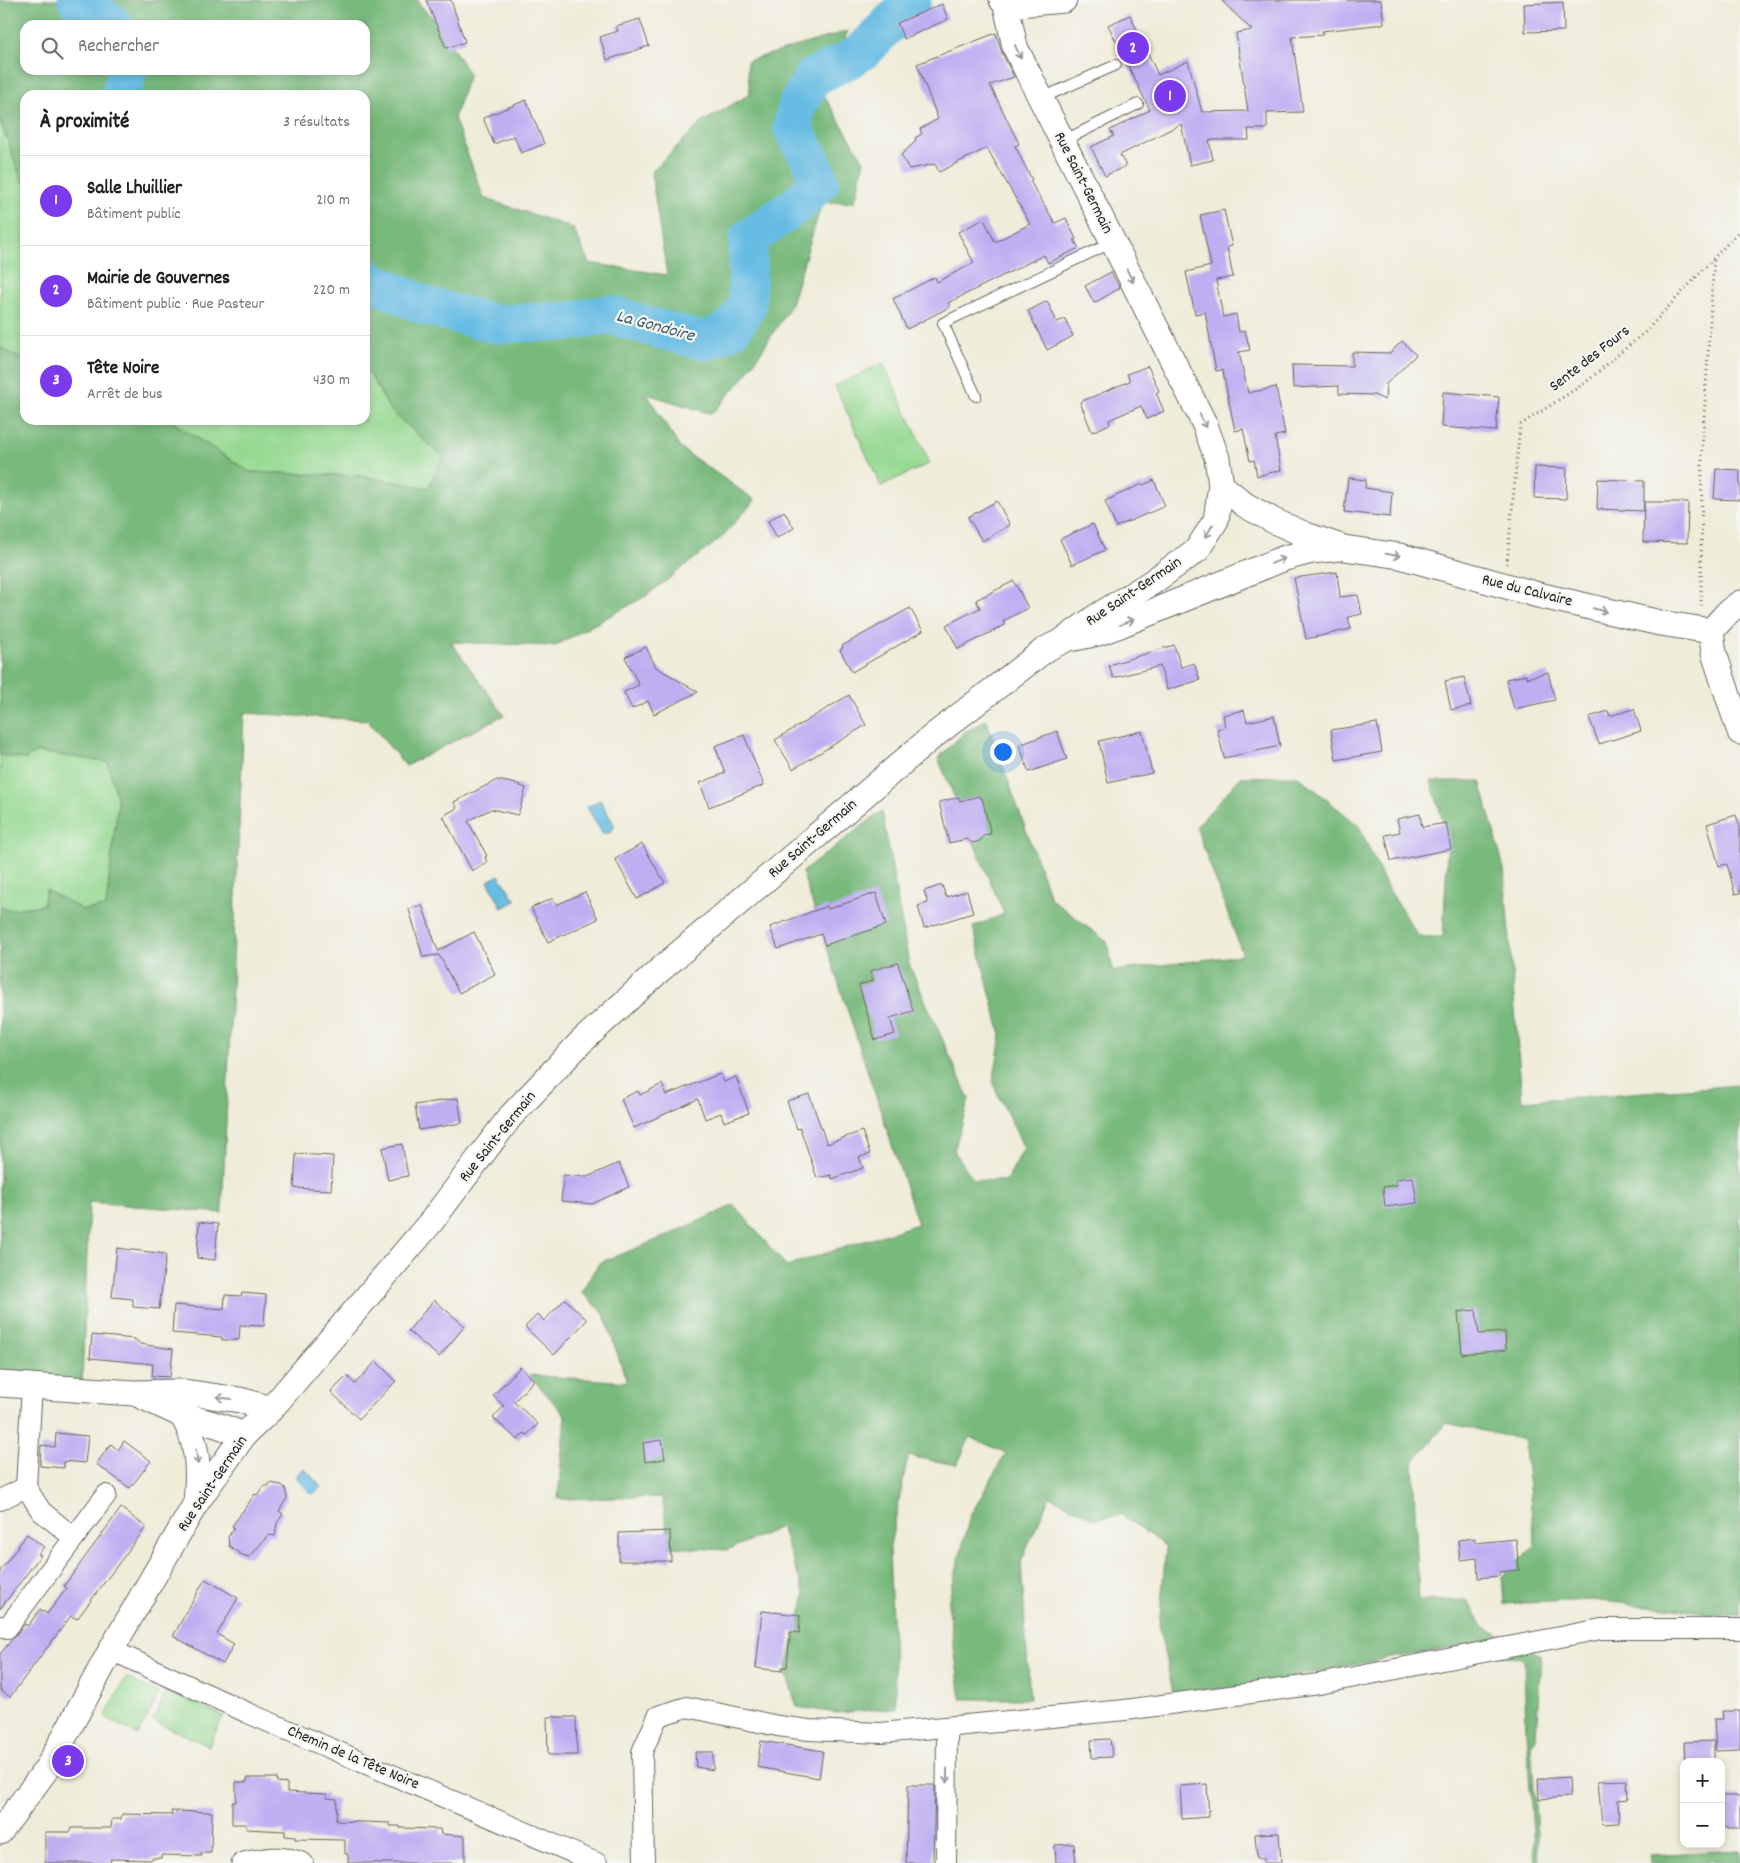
<!DOCTYPE html>
<html lang="fr">
<head>
<meta charset="utf-8">
<style>
	body { margin:0; font-family:Dekko,sans-serif; background:#f2f2f2; color:#202124 }
	.controls { position:absolute; right:15px; bottom:15px; display:grid; overflow:hidden; border-radius:10px; box-shadow:0 2px 8px #0003 }
	.controls button { width:45px; height:45px; display:grid; place-items:center; padding:0; border:0; border-bottom:1px solid #e0e0e0; background:#fff; color:#202124; font:25px sans-serif }
	.you { position:absolute; left:1002px; top:751px; width:18px; height:18px; margin:-12px; border:4px solid #fff; border-radius:50%; background:#1a73e8; box-shadow:0 0 0 8px #1a73e833 }
	.badge { display:grid; place-items:center; width:32px; height:32px; border-radius:50%; background:#7c3aed; color:#fff; font-size:16px; font-weight:700 }
	.pin { position:absolute; translate:-50% -50%; border:2px solid #fff; box-shadow:0 1px 5px #0006 }
	.list { margin:0; padding:0; list-style:none }
	h2 { display:flex; justify-content:space-between; align-items:center; height:65px; margin:0; padding:0 20px; font-size:21px }
	h2 small { font-size:16px; font-weight:400; color:#757577 }
	.list li { display:grid; grid-template-columns:32px 1fr auto; gap:15px; align-items:center; box-sizing:border-box; height:90px; padding:0 20px; border-top:1px solid #e0e0e0 }
	.list b { display:block; font-size:19px; white-space:nowrap }
	.list p { margin:0; font-size:16px; white-space:nowrap; color:#757577 }
	.list em { font-size:16px; font-style:normal; color:#757577 }
	.icon { flex:none; width:28px; height:28px; fill:none; stroke:currentColor; stroke-width:2; stroke-linecap:round; stroke-linejoin:round }
	.map { position:relative; flex:none; width:1740px; height:1863px; overflow:hidden }
	.search { position:absolute; background:#fff; box-shadow:0 2px 8px #0003; left:20px; top:20px; width:350px; height:55px; display:flex; align-items:center; gap:12px; box-sizing:border-box; padding:0 18px; border-radius:15px; color:#757577; font-size:19px }
	.panel { position:absolute; background:#fff; box-shadow:0 2px 8px #0003; left:20px; top:90px; width:350px; height:335px; border-radius:15px }
	.map>svg:first-child { display:block }
</style>
</head>
<body>
<div class="map">
<svg width="1740" height="1863" viewBox="0 0 1740 1863">
	<rect width="100%" height="100%" fill="#f6f6f2"/>
	<filter id="ink" filterUnits="userSpaceOnUse"><feTurbulence type="fractalNoise" baseFrequency=".02" numOctaves="2"/><feDisplacementMap in="SourceGraphic" scale="10" xChannelSelector="R" yChannelSelector="G"/><feConvolveMatrix kernelMatrix="1 2 1 2 8 2 1 2 1" color-interpolation-filters="sRGB"/></filter>
	<filter id="wash" filterUnits="userSpaceOnUse"><feTurbulence type="fractalNoise" baseFrequency=".0096" numOctaves="4" result="noise"/><feDisplacementMap in="SourceGraphic" scale="20" xChannelSelector="R" yChannelSelector="G"/><feGaussianBlur stdDeviation="1.12" result="paint"/><feColorMatrix in="noise" values="0 0 0 0 0 0 0 0 0 0 0 0 0 0 0 0 0 1.4 0 .05"/><feComposite in="paint" operator="in"/></filter>
	<g filter="url(#wash)">
		<rect width="100%" height="100%" fill="#efecd9"/>
		<!-- green -->
		<g fill="#95d991" stroke="#587a56">
			<polygon points="0,119 22,181 25,183 25,361 0,347"/>
			<polygon points="883,363 930,463 881,486 835,386"/>
			<polygon points="365,370 371,376 390,410 443,457 428,488 361,476 250,472 169,420 365,420"/>
			<polygon points="37,752 108,762 118,802 106,907 83,910 46,890 43,905 6,910 0,906 0,755 26,759"/>
			<polygon points="126,1677 159,1694 138,1735 105,1717"/>
			<polygon points="167,1690 223,1716 209,1746 153,1721"/>
		</g>
		<!-- forest -->
		<g fill="#78b97b" stroke="#4a6a4c" fill-rule="evenodd">
			<path d="M0 0H418L419 4 437 22 469 74 454 118 484 198 573 228 589 263 667 275 651 172 701 123 750 94 747 61 848 31 823 94 864 161 855 202 822 203 790 307 746 375 712 414 647 394 680 448 755 500 720 539 646 596 555 646 451 642 504 715 406 766 367 720 244 713 222 1213 89 1202 82 1384 0 1374V906L6 910 43 905 46 890 83 910 106 907 118 802 108 762 37 752 26 759 0 755V347L25 361V420H169L250 472 361 476 428 488 443 457 390 410 371 376 365 370V95H25V183L22 181 0 119ZM25 25H365V70H25Z"/>
			<polygon points="986,720 1051,899 1107,942 1113,971 1243,955 1196,827 1241,777 1298,776 1359,826 1386,885 1419,937 1443,937 1448,838 1431,781 1480,781 1504,869 1522,1101 1740,1085 1740,1616 1592,1600 1504,1604 1502,1576 1535,1546 1524,1440 1447,1423 1413,1462 1419,1601 1467,1600 1484,1628 1541,1655 1536,1737 1531,1744 1539,1863 1535,1863 1526,1731 1524,1659 1453,1647 1341,1667 1253,1686 1173,1693 1159,1628 1166,1547 1122,1515 1095,1519 1050,1496 1021,1562 1030,1699 961,1699 948,1603 970,1516 1006,1453 970,1437 957,1465 908,1456 889,1551 896,1708 837,1713 797,1707 786,1673 805,1595 781,1527 727,1550 670,1547 662,1497 558,1499 565,1415 529,1375 627,1382 604,1314 581,1292 599,1263 669,1235 734,1205 786,1266 918,1224 802,872 882,811 909,964 969,1099 954,1151 974,1180 1006,1181 1024,1148 993,1084 1001,1035 973,927 1004,914 938,758 965,732"/>
			<polygon points="1740,1850 1740,1863 1650,1863 1649,1855"/>
		</g>
		<!-- water -->
		<g fill="#66bce3" stroke="#416c80">
			<polygon points="600,800 615,826 610,833 602,833 587,807"/>
			<polygon points="499,875 516,901 502,908 488,881"/>
			<polygon points="304,1468 321,1487 312,1495 295,1476"/>
		</g>
		<g fill="none" stroke-linecap="round" stroke-linejoin="round">
			<!-- river -->
			<g stroke="#66bce3" stroke-width="39">
				<polyline points="77,0 114,25"/>
				<polyline points="120,95 128,70"/>
				<polyline points="365,278 426,306 496,324 572,321 608,314 672,333 706,341 732,329 747,306 748,239 799,203 820,182 812,162 792,127 797,106 813,77 850,59 865,49 912,0"/>
			</g>
		</g>
		<g id="blocks">
			<!-- building -->
			<g fill="#beaef2">
				<polygon points="426,0 451,0 465,42 446,48"/>
				<polygon points="1221,0 1381,0 1384,24 1322,31 1323,35 1292,37 1303,112 1267,113 1267,129 1248,129 1249,140 1209,140 1213,160 1190,165 1181,124 1120,155 1126,166 1105,176 1091,147 1114,136 1110,130 1150,110 1108,25 1130,15 1158,75 1188,61 1202,112 1248,111 1236,33 1252,30"/>
				<polygon points="1563,2 1564,31 1525,32 1524,4"/>
				<polygon points="942,4 948,19 904,39 897,23"/>
				<polygon points="640,19 649,46 607,60 600,37 618,31 616,26"/>
				<polygon points="996,33 1002,53 1014,77 990,85 1019,144 1015,146 1032,180 1030,181 1055,223 1066,218 1076,239 1074,240 1079,248 1048,263 1044,255 948,303 950,307 907,329 893,299 935,277 937,282 974,263 958,232 984,219 995,242 1030,224 987,148 939,172 935,164 909,169 901,155 916,141 915,138 922,134 920,129 938,119 917,64"/>
				<polygon points="526,100 544,144 521,153 514,136 494,144 483,118"/>
				<polygon points="1224,210 1232,246 1227,247 1233,277 1216,280 1223,317 1236,314 1239,332 1245,331 1250,350 1239,352 1248,393 1276,387 1285,434 1275,436 1281,470 1257,476 1254,460 1250,461 1243,429 1235,431 1223,372 1222,370 1216,371 1205,312 1195,314 1186,272 1211,266 1200,215"/>
				<polygon points="1111,272 1120,288 1094,303 1085,286"/>
				<polygon points="1047,301 1057,322 1065,319 1073,336 1047,350 1028,311"/>
				<polygon points="1402,341 1416,355 1386,384 1385,400 1374,395 1339,394 1339,386 1293,388 1292,365 1352,366 1352,352 1390,353"/>
				<polygon points="1148,366 1159,391 1156,393 1164,411 1147,419 1141,406 1109,420 1110,424 1092,432 1080,402 1130,381 1127,374"/>
				<polygon points="1443,392 1499,397 1496,431 1441,427"/>
				<polygon points="1535,467 1567,468 1566,499 1534,498"/>
				<polygon points="1716,469 1740,470 1740,500 1714,499"/>
				<polygon points="1348,478 1366,480 1365,488 1392,492 1390,517 1344,512"/>
				<polygon points="1598,479 1644,481 1644,511 1597,509"/>
				<polygon points="1154,480 1165,506 1116,527 1105,501 1142,484 1143,485"/>
				<polygon points="997,501 1010,525 982,541 968,517"/>
				<polygon points="1644,502 1688,502 1687,543 1643,542"/>
				<polygon points="784,511 794,528 777,538 768,521"/>
				<polygon points="1093,524 1105,550 1072,565 1060,539"/>
				<polygon points="1337,572 1340,597 1358,595 1362,614 1348,617 1351,629 1306,639 1294,578"/>
				<polygon points="1014,581 1028,608 1003,621 1005,625 958,649 946,625 980,608 976,600"/>
				<polygon points="910,608 923,631 852,672 840,650 843,648 842,646"/>
				<polygon points="1174,645 1181,667 1194,663 1200,680 1167,690 1160,666 1113,678 1109,665"/>
				<polygon points="646,647 656,667 698,692 654,714 648,701 632,709 624,692 639,685 625,657"/>
				<polygon points="1548,672 1555,700 1514,709 1506,679 1526,675 1527,678"/>
				<polygon points="1464,677 1471,706 1451,710 1445,681"/>
				<polygon points="849,695 866,725 793,769 775,740"/>
				<polygon points="1634,709 1641,731 1599,744 1589,717 1608,711 1610,716"/>
				<polygon points="1244,710 1247,722 1274,716 1280,746 1224,758 1217,729 1225,727 1223,715"/>
				<polygon points="1377,723 1382,752 1336,760 1331,730"/>
				<polygon points="1057,731 1067,759 1029,772 1019,745"/>
				<polygon points="1142,731 1152,773 1108,783 1099,741"/>
				<polygon points="744,735 764,785 709,807 700,783 725,773 715,746"/>
				<polygon points="497,780 521,785 520,786 526,788 518,815 491,809 468,821 487,856 485,857 487,862 472,871 443,816 457,808 454,802"/>
				<polygon points="979,796 980,798 982,798 991,834 984,835 980,841 972,843 967,839 949,843 939,802 959,797 960,801"/>
				<polygon points="1420,814 1422,827 1446,823 1451,849 1391,861 1385,835 1400,832 1397,819"/>
				<polygon points="1736,815 1740,827 1740,893 1735,894 1727,864 1719,866 1707,824"/>
				<polygon points="642,844 665,883 637,899 615,859"/>
				<polygon points="942,885 946,897 967,891 973,913 924,928 918,906 928,903 924,891"/>
				<polygon points="585,892 598,919 548,942 531,908 553,898 556,905"/>
				<polygon points="876,893 886,925 825,945 821,934 778,949 770,927 827,906 828,909"/>
				<polygon points="422,905 438,951 474,932 495,974 459,993 439,955 423,957 409,909"/>
				<polygon points="898,963 913,1011 890,1018 895,1034 875,1040 859,985 873,981 870,971"/>
				<polygon points="720,1074 724,1082 736,1077 749,1113 724,1122 721,1113 705,1119 698,1099 634,1128 621,1099 638,1091 640,1095 662,1084 666,1095"/>
				<polygon points="809,1094 827,1144 862,1131 870,1154 859,1157 863,1168 832,1179 831,1175 817,1178 800,1128 797,1129 787,1101"/>
				<polygon points="458,1098 462,1123 419,1130 415,1105"/>
				<polygon points="402,1144 408,1176 388,1180 382,1148"/>
				<polygon points="296,1154 333,1156 331,1190 294,1188"/>
				<polygon points="619,1163 629,1187 592,1204 561,1201 564,1175 587,1177"/>
				<polygon points="1413,1177 1417,1203 1385,1207 1383,1187 1397,1185 1396,1179"/>
				<polygon points="199,1222 218,1224 215,1260 197,1258"/>
				<polygon points="117,1248 166,1254 159,1309 133,1307 133,1299 112,1297"/>
				<polygon points="242,1293 266,1295 264,1326 240,1325 239,1340 222,1340 222,1337 172,1333 174,1305 224,1309 225,1295 241,1296"/>
				<polygon points="565,1299 587,1320 554,1355 525,1327 538,1314 544,1321"/>
				<polygon points="434,1300 465,1326 439,1357 408,1331"/>
				<polygon points="1476,1310 1479,1334 1505,1332 1506,1350 1462,1354 1458,1312"/>
				<polygon points="92,1335 135,1339 140,1344 173,1349 170,1377 152,1376 153,1364 90,1358"/>
				<polygon points="376,1361 396,1381 359,1419 331,1392 347,1376 355,1384"/>
				<polygon points="520,1367 534,1380 514,1402 538,1424 527,1435 524,1433 518,1440 493,1418 504,1406 493,1396"/>
				<polygon points="56,1433 88,1436 85,1463 64,1461 64,1468 40,1466 41,1445 55,1447"/>
				<polygon points="662,1440 665,1459 645,1462 643,1443"/>
				<polygon points="124,1441 151,1461 130,1488 96,1464 111,1444 118,1450"/>
				<polygon points="270,1483 282,1485 285,1488 287,1498 279,1511 283,1514 277,1523 275,1536 268,1535 250,1557 242,1555 229,1546 228,1537 234,1528 232,1526 255,1494 257,1495 264,1486 268,1486"/>
				<polygon points="121,1508 146,1527 77,1619 71,1616 10,1697 0,1690 0,1654 25,1624 28,1626 40,1609 47,1614 67,1588 64,1586"/>
				<polygon points="670,1531 671,1561 619,1561 619,1533"/>
				<polygon points="27,1534 44,1547 38,1554 41,1555 0,1609 0,1571"/>
				<polygon points="1475,1538 1475,1543 1516,1539 1519,1570 1499,1572 1499,1576 1478,1578 1477,1558 1460,1560 1458,1540"/>
				<polygon points="205,1579 238,1598 217,1634 234,1644 223,1664 173,1636"/>
				<polygon points="762,1611 800,1615 799,1633 790,1632 787,1667 782,1667 782,1671 756,1668"/>
				<polygon points="1722,1711 1740,1711 1740,1750 1716,1751 1714,1719 1723,1719"/>
				<polygon points="547,1717 576,1717 577,1755 548,1755"/>
				<polygon points="1110,1739 1112,1757 1092,1758 1091,1740"/>
				<polygon points="761,1741 823,1751 819,1778 757,1767"/>
				<polygon points="1714,1741 1714,1762 1685,1762 1684,1742"/>
				<polygon points="695,1752 713,1752 713,1770 696,1767"/>
				<polygon points="1569,1777 1570,1797 1539,1799 1538,1779"/>
				<polygon points="247,1778 277,1778 277,1782 287,1783 287,1792 327,1794 327,1798 337,1799 336,1821 390,1823 390,1826 400,1826 400,1828 440,1829 441,1834 465,1836 465,1863 348,1863 348,1854 345,1854 345,1840 295,1839 295,1837 285,1836 285,1831 246,1829 246,1824 232,1824 232,1802 236,1802 236,1782 247,1782"/>
				<polygon points="1627,1780 1628,1799 1618,1800 1619,1823 1602,1824 1598,1781"/>
				<polygon points="1207,1784 1209,1817 1182,1819 1180,1786"/>
				<polygon points="908,1785 935,1785 933,1863 906,1863"/>
				<polygon points="1722,1796 1740,1796 1740,1828 1723,1828"/>
				<polygon points="171,1811 212,1812 211,1853 201,1853 202,1856 161,1855 161,1858 152,1858 151,1860 110,1859 111,1863 45,1863 45,1832 70,1832 71,1828 111,1828 112,1819 121,1819 122,1814 172,1815"/>
				<polygon points="1279,1833 1281,1863 1264,1863 1264,1858 1257,1858 1255,1834"/>
				<polygon points="1074,1844 1076,1863 1056,1863 1055,1845"/>
			</g>
		</g>
	</g>
	<g filter="url(#ink)">
		<use href="#blocks" fill-opacity="0" stroke="#66655e" stroke-width="1"/>
		<g fill="none" stroke-linecap="round" stroke-linejoin="round">
			<!-- service casing -->
			<g stroke="#66655e" stroke-width="12">
				<g id="service">
					<polyline points="1042,98 1116,65"/>
					<polyline points="1063,141 1138,104"/>
					<polyline points="976,396 943,323 1113,242"/>
				</g>
			</g>
			<!-- minor casing -->
			<g stroke="#66655e" stroke-width="22">
				<g id="minor">
					<polyline points="26,1487 41,1511 74,1538"/>
					<polyline points="0,1500 26,1487 32,1386"/>
					<polyline points="0,1626 7,1628 106,1495"/>
					<polyline points="111,1650 248,1713 597,1863"/>
					<path d="M242 1863C262 1858 283 1854 303 1863"/>
					<polyline points="644,1863 642,1752 658,1716 687,1707 778,1726 809,1730 881,1733 1125,1710 1319,1684 1601,1629 1740,1629"/>
					<polyline points="946,1863 947,1727"/>
				</g>
			</g>
			<!-- tertiary casing -->
			<g stroke="#66655e" stroke-width="27">
				<g id="tertiary">
					<polyline points="1006,5 1064,0"/>
					<polyline points="1221,485 1245,505 1274,521 1306,535 1344,548 1400,556 1538,595 1660,623 1711,631"/>
					<polyline points="1711,631 1714,653 1740,732"/>
					<polyline points="1711,631 1728,612 1740,603"/>
					<polyline points="1075,638 1098,633 1120,625 1285,558 1312,551 1339,548"/>
					<polyline points="0,1384 134,1393 184,1392 240,1400 271,1409"/>
					<polyline points="141,1396 182,1415 220,1426 244,1435"/>
					<path d="M182 1415C199 1443 199 1471 196 1503"/>
					<polyline points="0,1832 48,1767 111,1650 196,1503 244,1435 271,1409 431,1222 510,1117 581,1042 661,969 932,737 1046,649 1064,640 1096,617 1151,583 1197,550 1216,520 1221,485 1217,458 1205,425 1015,47 1006,5 1002,0"/>
				</g>
			</g>
			<!-- path -->
			<g stroke="#66655e" stroke-width="3" stroke-dasharray="1 4" stroke-linecap="butt">
				<polyline points="1507,564 1520,425 1585,383 1645,332 1740,230"/>
				<polyline points="1701,606 1702,450 1714,258"/>
			</g>
			<!-- service -->
			<use href="#service" stroke="#fff" stroke-width="10"/>
			<!-- minor -->
			<use href="#minor" stroke="#fff" stroke-width="20"/>
			<!-- tertiary -->
			<use href="#tertiary" stroke="#fff" stroke-width="25"/>
		</g>
		<!-- one-way arrows -->
		<defs><path id="oneway-shaft" d="M-6 0H5M1.5-3L5.5 0L1.5 3" fill="none" stroke-width="1.6" stroke-linecap="round" stroke-linejoin="round" transform="scale(1.25)"/></defs>
		<g stroke="#999">
			<use href="#oneway-shaft" transform="translate(1018 52) rotate(66)"/>
			<use href="#oneway-shaft" transform="translate(1130 276) rotate(63)"/>
			<use href="#oneway-shaft" transform="translate(1203 421) rotate(65)"/>
			<use href="#oneway-shaft" transform="translate(1209 531) rotate(122)"/>
			<use href="#oneway-shaft" transform="translate(1393 555) rotate(9)"/>
			<use href="#oneway-shaft" transform="translate(1278 561) rotate(-22)"/>
			<use href="#oneway-shaft" transform="translate(1600 610) rotate(13)"/>
			<use href="#oneway-shaft" transform="translate(1127 622) rotate(-22)"/>
			<use href="#oneway-shaft" transform="translate(224 1398) rotate(-172)"/>
			<use href="#oneway-shaft" transform="translate(197 1457) rotate(83)"/>
			<use href="#oneway-shaft" transform="translate(947 1776) rotate(90)"/>
		</g>
	</g>
	<g text-anchor="middle" dominant-baseline="central" stroke-width="4.5" stroke-linejoin="round" paint-order="stroke">
		<!-- street labels -->
		<g font-size="16" fill="#1c1c1c" stroke="#f6f6f2">
			<text transform="translate(1083 183) rotate(63)">Rue Saint-Germain</text>
			<text transform="translate(1590 359) rotate(-38)">Sente des Fours</text>
			<text transform="translate(1527 591) rotate(14)">Rue du Calvaire</text>
			<text transform="translate(1134 592) rotate(-34)">Rue Saint-Germain</text>
			<text transform="translate(813 839) rotate(-41)">Rue Saint-Germain</text>
			<text transform="translate(498 1137) rotate(-51)">Rue Saint-Germain</text>
			<text transform="translate(213 1484) rotate(-56)">Rue Saint-Germain</text>
			<text transform="translate(353 1758) rotate(23)">Chemin de la Tête Noire</text>
		</g>
		<!-- water labels -->
		<g font-size="18" font-style="italic" fill="#3a5c6c" stroke="#f6f6f2">
			<text transform="translate(655 327) rotate(15)">La Gondoire</text>
		</g>
	</g>
</svg>
<div class="controls">
<button>+</button>
<button>−</button>
</div>
<div class="you"></div>
<div class="pin badge" style="left:1170px;top:96px">1</div>
<div class="pin badge" style="left:1133px;top:48px">2</div>
<div class="pin badge" style="left:68px;top:1761px">3</div>
<div class="search"><svg class="icon" aria-label="search" viewBox="0 0 24 24"><circle cx="10" cy="10" r="6"/><path d="M15 15l6 6"/></svg>Rechercher</div>
<section class="panel">
<h2>À proximité<small>3 résultats</small></h2>
<ul class="list">
<li><span class="badge">1</span><div><b>Salle Lhuillier</b><p>Bâtiment public</p></div><em>210 m</em></li>
<li><span class="badge">2</span><div><b>Mairie de Gouvernes</b><p>Bâtiment public · Rue Pasteur</p></div><em>220 m</em></li>
<li><span class="badge">3</span><div><b>Tête Noire</b><p>Arrêt de bus</p></div><em>430 m</em></li>
</ul>
</section>
</div>
</body>
</html>
